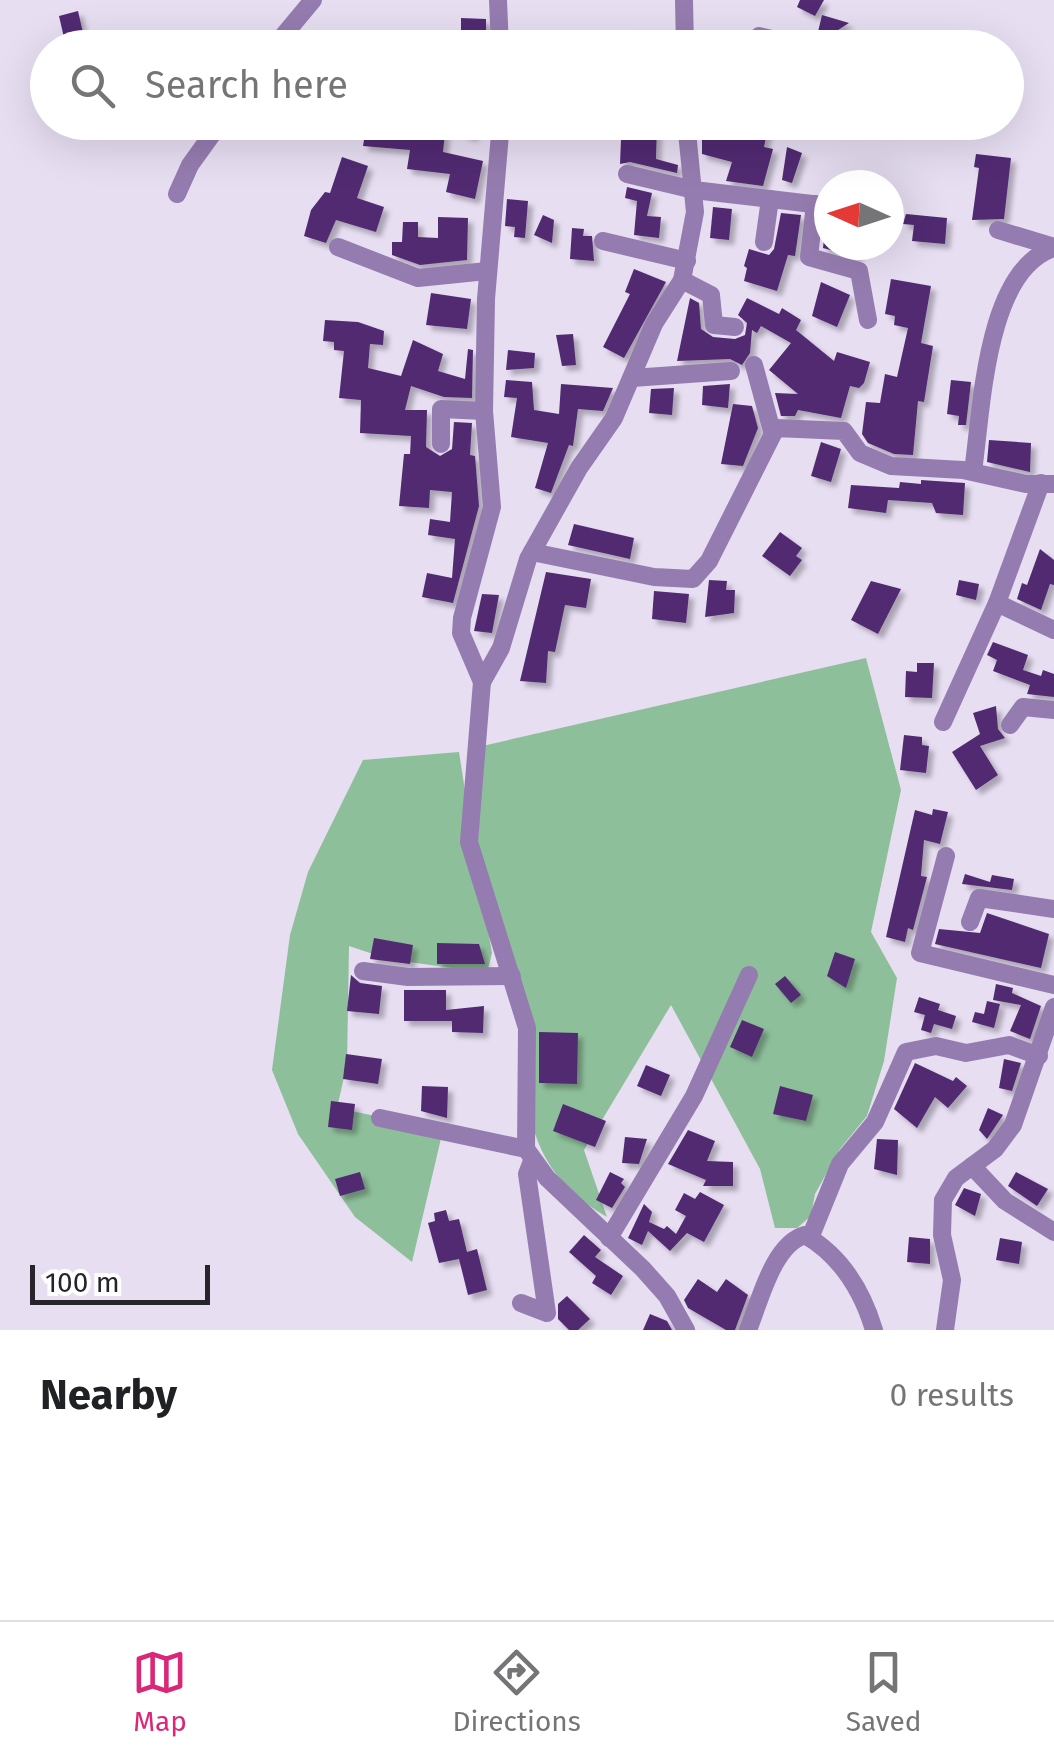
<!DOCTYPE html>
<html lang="en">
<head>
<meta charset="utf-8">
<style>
	body { margin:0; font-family:"Fira Sans",sans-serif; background:#f2f2f2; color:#202124 }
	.compass { position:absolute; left:814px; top:170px; width:90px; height:90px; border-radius:50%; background:#fff; box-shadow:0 10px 40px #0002; rotate:273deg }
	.scale { position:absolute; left:30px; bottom:25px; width:180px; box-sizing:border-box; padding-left:10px; border:5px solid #26232a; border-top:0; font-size:28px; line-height:35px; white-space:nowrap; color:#26232a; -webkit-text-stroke:8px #fff; paint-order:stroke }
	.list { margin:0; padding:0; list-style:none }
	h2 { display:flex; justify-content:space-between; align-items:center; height:130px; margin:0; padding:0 40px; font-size:42px }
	h2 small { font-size:32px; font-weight:400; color:#757577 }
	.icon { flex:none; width:55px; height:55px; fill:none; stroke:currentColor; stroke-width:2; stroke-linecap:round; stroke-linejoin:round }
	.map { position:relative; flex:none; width:1054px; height:1330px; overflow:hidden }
	.search { position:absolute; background:#fff; box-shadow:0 10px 40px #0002; left:30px; right:30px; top:30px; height:110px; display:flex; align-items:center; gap:25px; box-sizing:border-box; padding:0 35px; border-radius:55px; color:#757577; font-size:38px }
	.sheet { height:290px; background:#fff }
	nav { display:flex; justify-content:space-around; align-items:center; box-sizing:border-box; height:140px; border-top:2px solid #e0e0e0; background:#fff; font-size:28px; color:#757577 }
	nav a { display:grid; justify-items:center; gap:5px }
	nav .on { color:#db2777 }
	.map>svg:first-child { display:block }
</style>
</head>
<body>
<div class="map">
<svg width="1054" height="1330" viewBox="0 0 1054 1330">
	<defs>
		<filter id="shadow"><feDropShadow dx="5" dy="5" stdDeviation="2.5" flood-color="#0004"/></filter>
	</defs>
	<rect width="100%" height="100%" fill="#e7def2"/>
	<!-- green -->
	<path fill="#8ebf9b" d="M866 658 901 790 871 932 897 978 884 1061 867 1116 840 1149 815 1194 811 1216 797 1228H775L760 1169 671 1005 584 1150 607 1217C560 1190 531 1151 528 1094 527 1072 531 1047 527 1025 517 981 497 937 482 894L492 953 487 973 388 959 349 946 347 1064 337 1108 443 1130 412 1262 355 1217 298 1134 272 1070 290 935 308 872 363 760 459 752 468 810 478 747Z"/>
	<!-- building -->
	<g fill="#512b72" filter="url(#shadow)">
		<polygon points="800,0 824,0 815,16 797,7"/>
		<polygon points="78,11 84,37 65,42 59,16"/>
		<polygon points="822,15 849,23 824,39 843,37 840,48 807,48 807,41 816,40"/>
		<polygon points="461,18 486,19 486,48 461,48"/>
		<rect x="630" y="30" width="35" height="18"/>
		<polygon points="902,32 903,48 861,48 860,36"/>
		<polygon points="367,122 445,132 443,152 483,161 475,199 446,192 450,174 407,169 410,150 363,146"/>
		<polygon points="438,122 478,122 472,137"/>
		<polygon points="645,122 657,122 656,159 678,165 677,173 630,162 620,164 621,139 644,140"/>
		<polygon points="702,122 769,122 764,147 773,149 763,186 726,181 732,162 702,154"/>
		<polygon points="787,147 802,153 792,183 782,180"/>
		<polygon points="976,154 1011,158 1004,219 972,220 979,168 974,167"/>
		<polygon points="342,157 368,166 357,198 384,207 376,232 336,220 326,243 304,236 311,210 325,192 330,193"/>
		<polygon points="627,187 652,193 647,216 661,217 659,238 634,235 637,201 625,198"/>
		<polygon points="507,199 528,201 525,238 514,237 515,227 505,226"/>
		<polygon points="713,207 732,209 729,240 710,238"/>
		<polygon points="781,213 801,215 795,256 788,255 777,291 744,281 747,268 744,266 749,249 769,255 774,249"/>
		<polygon points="906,214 947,218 945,244 912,241 914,225 903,224"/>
		<polygon points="543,215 554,220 552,243 534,235"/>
		<polygon points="438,217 468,218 467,260 420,265 392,255 392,242 402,242 403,222 418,222 418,237 438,238"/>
		<polygon points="826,218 829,245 858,245 857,257 823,248"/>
		<polygon points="572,228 584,229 583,236 592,236 594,261 570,259"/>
		<polygon points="634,269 666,282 624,358 603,347 630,294 625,292"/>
		<polygon points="891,279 931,286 921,343 933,346 924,402 918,401 913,455 894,454 868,443 862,434 866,402 880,403 885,374 897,377 908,328 894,325 895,316 885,314"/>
		<polygon points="821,282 850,295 837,327 812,316"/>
		<polygon points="431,293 471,299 467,329 426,325"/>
		<polygon points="690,298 699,303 701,329 713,337 735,339 745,335 747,323 738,315 747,298 779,314 782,308 801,320 796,330 834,361 837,352 870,362 864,383 859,388 850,386 841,418 798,410 795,416 781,416 775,393 798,394 769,370 791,343 761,326 757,333 752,330 750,353 742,365 730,359 677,361"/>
		<polygon points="325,320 358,322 384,331 383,345 370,344 368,368 401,376 413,340 443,354 438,371 465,379 468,349 473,350 472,398 444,397 411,386 405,410 427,410 426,447 440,456 452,449 454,422 472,423 470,455 475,456 479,506 453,603 422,597 427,573 452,578 455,539 428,535 430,519 450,522 452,492 430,490 429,508 399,506 404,454 410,454 411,436 360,433 361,400 339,398 344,351 334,350 334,342 323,341"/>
		<polygon points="573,334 576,365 562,366 556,335"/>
		<polygon points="508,350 535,353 534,368 506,370"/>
		<polygon points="506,380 532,382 534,410 559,414 561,384 613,388 603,411 578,409 573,446 569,445 551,493 535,488 548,443 511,437 517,398 504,397"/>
		<polygon points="951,380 971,382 966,425 958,425 959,416 947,414"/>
		<polygon points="730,384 728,408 702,405 703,386"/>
		<polygon points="674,388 672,415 649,413 651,389"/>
		<polygon points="733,404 752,406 758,428 743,466 721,464"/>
		<polygon points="989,440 1031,443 1030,472 987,462"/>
		<polygon points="821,442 841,449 831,482 811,476"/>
		<polygon points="921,480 965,483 963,515 936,513 932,503 888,500 886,513 848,508 851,485 899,488 900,482 921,484"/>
		<polygon points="574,524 634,538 630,559 568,545"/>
		<polygon points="780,532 802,548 796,556 802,560 790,576 762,556"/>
		<polygon points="1040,549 1054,560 1054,585 1050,584 1041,610 1017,599 1022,583 1027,585"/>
		<polygon points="546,572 591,579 586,608 565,605 555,652 548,651 546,683 520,681"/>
		<polygon points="709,580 727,581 726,590 735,590 734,613 705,617"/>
		<polygon points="959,580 979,584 976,600 956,595"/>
		<polygon points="871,581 901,589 878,634 851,620"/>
		<polygon points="654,591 689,594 686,623 652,619"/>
		<polygon points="482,594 499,595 492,633 474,631"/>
		<polygon points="993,642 1028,655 1023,670 1041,676 1043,670 1054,674 1054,697 1027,694 1030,685 993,671 997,660 987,655"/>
		<polygon points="917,663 934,663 932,698 905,697 906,671 917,672"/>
		<polygon points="996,706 998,729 1005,738 980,746 998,775 976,790 952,752 980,734 973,713"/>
		<polygon points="904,735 922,737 922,745 929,746 926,773 900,770"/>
		<polygon points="933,809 948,812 940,844 924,840 921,876 927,877 913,930 908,928 905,942 886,937 915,810 932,815"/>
		<polygon points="965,874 990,882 992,875 1014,879 1012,890 962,884"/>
		<polygon points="987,913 1049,934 1041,968 935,944 939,929 980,933"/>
		<polygon points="374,938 413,945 410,964 370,959"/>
		<polygon points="437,943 479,944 485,964 437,964"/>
		<polygon points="835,952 855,959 846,988 827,976"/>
		<polygon points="351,975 360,983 382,986 379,1014 347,1011"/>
		<polygon points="785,976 801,995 791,1003 775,984"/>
		<polygon points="996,984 1013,988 1012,993 1041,1006 1030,1039 1010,1031 1021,1005 993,1000"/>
		<polygon points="404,990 446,990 446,1010 484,1006 483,1033 452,1032 452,1021 404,1021"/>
		<polygon points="919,997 940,1004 938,1010 956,1016 952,1029 934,1024 931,1033 921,1030 925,1015 914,1012"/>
		<polygon points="987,1001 1000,1004 994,1028 972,1022 975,1012 984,1014"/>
		<polygon points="742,1020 764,1029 752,1057 730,1047"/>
		<polygon points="539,1032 578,1033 577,1084 539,1083"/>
		<polygon points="346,1054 382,1059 378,1084 343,1079"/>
		<polygon points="1004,1059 1021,1063 1012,1091 999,1088"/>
		<polygon points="915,1063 953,1081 956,1077 967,1086 948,1108 935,1097 917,1128 894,1109"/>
		<polygon points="646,1065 670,1075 661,1096 637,1086"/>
		<polygon points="422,1086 448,1087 447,1118 421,1111"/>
		<polygon points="780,1086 813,1095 806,1121 773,1114"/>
		<polygon points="331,1101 355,1104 352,1130 328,1127"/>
		<polygon points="563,1104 606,1121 595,1147 553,1131"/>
		<polygon points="988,1108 1003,1115 987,1139 979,1130"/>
		<polygon points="688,1130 715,1141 707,1161 733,1162 733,1186 703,1186 706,1180 668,1164"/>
		<polygon points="625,1137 647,1139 639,1164 622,1163"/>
		<polygon points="877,1139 898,1140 897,1175 874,1169"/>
		<polygon points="360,1172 365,1189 340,1196 335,1179"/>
		<polygon points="610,1172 624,1179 621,1183 625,1187 612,1208 596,1200"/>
		<polygon points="1016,1172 1048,1189 1037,1206 1008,1186"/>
		<polygon points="964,1188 981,1194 975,1216 955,1205"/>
		<polygon points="700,1192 724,1205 704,1242 687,1233 670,1251 648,1231 642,1245 628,1238 644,1204 652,1212 649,1222 664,1229 667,1226 676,1234 686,1216 675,1210 684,1193 695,1199"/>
		<polygon points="446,1210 449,1221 459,1219 467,1252 477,1249 487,1290 468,1295 459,1259 439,1263 428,1223 435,1221 434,1213"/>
		<polygon points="584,1235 601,1250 595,1257 623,1276 611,1295 592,1283 596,1276 569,1252"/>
		<polygon points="909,1237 930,1239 930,1264 907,1262"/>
		<polygon points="1000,1238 1022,1242 1019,1264 996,1260"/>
		<polygon points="698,1279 717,1292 726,1279 748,1295 735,1330 726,1330 688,1308 684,1300"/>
		<polygon points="567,1296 590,1319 578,1330 569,1330 558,1319 558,1304"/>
		<polygon points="650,1314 667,1321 672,1330 643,1330"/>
	</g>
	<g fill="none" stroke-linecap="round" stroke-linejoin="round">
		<!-- minor -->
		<g stroke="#957cb0" stroke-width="18">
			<polyline points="498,0 500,48"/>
			<polyline points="684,0 685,48"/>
			<polyline points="273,48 313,0"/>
			<polyline points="748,48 759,36 788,43"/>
			<polyline points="501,122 486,299 484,411 492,507 462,618 461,633 482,682 469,842 527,1028 526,1149 547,1178 643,1269 667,1296 686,1330"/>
			<polyline points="627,174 694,190 829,206"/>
			<polyline points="177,194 190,165 221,122"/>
			<polyline points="815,204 809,257 859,271 868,320"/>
			<polyline points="889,213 894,214"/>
			<polyline points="998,230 1054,247"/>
			<polyline points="603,241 687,261"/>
			<polyline points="764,242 770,199"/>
			<polyline points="338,247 418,278 487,271"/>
			<polyline points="682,280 711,295 714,325 735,327"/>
			<polyline points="754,365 772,431"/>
			<polyline points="632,378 731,371"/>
			<polyline points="441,444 441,409 484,411"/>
			<path d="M973 471C982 411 985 270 1054 248"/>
			<polyline points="532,552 654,577 693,579 709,561 776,428 844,431 860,453 891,466 963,470 1026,484 1054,484"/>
			<polyline points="997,603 1054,630"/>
			<polyline points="482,682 501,648 528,559 579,468 614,418 654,324 682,280 695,212 686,122"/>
			<polyline points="943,722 997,603 1041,483"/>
			<polyline points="1010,725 1023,707 1054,710"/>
			<polyline points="946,856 920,953 1054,985"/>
			<polyline points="970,922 979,898 1054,909"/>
			<polyline points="363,971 408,977 512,976"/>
			<polyline points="380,1118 526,1149"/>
			<polyline points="972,1166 1005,1201 1054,1232"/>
			<polyline points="609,1238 694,1096 749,975"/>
			<polyline points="810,1238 840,1164 875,1122 906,1052 936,1046 966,1053 1009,1045 1039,1056"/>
			<polyline points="521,1303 547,1313 527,1174 532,1161"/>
			<path d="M748 1330C760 1301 773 1244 805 1235 841 1256 862 1290 874 1330"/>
			<polyline points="945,1330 952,1280 942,1235 943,1200 956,1178 995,1149 1013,1125 1054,1007"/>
		</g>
	</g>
</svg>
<svg class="compass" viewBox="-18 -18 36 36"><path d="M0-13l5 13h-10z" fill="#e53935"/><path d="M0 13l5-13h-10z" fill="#757577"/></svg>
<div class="scale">100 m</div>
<div class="search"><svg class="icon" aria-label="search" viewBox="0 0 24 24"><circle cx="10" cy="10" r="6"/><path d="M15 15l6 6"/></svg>Search here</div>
</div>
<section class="sheet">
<h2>Nearby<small>0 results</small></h2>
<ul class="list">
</ul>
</section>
<nav>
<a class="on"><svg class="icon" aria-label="map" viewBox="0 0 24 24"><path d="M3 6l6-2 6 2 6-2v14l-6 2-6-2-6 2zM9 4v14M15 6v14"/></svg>Map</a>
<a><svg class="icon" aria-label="directions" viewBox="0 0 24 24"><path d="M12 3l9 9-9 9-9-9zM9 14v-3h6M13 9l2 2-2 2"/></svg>Directions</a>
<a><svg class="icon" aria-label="saved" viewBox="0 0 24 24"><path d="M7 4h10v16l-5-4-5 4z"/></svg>Saved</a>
</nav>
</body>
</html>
